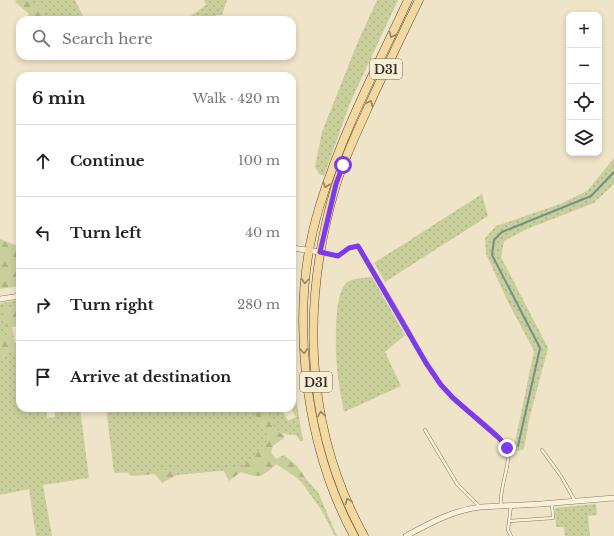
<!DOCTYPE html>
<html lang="en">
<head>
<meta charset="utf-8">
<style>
	body { margin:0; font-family:"Libre Baskerville",serif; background:#f2f2f2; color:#222 }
	.controls { position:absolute; right:12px; top:12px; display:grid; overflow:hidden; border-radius:8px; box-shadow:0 2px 6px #0003 }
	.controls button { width:36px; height:36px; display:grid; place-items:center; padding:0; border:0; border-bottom:1px solid #e0e0e0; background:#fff; color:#222; font:20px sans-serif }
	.stop { position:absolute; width:12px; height:12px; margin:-9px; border:3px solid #7c3aed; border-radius:50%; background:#fff }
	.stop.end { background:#7c3aed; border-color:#fff; box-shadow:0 1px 4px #0008 }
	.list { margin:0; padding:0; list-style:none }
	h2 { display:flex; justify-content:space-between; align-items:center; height:52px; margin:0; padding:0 16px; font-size:17px }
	h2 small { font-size:13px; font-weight:400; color:#767676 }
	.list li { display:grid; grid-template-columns:26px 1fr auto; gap:12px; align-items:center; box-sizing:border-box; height:72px; padding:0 16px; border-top:1px solid #e0e0e0 }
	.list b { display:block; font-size:15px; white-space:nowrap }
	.list em { font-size:13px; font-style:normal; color:#767676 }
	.icon { flex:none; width:22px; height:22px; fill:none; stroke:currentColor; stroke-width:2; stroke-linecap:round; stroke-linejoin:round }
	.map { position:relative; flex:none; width:614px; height:536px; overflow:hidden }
	.search { position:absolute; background:#fff; box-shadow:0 2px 6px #0003; left:16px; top:16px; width:280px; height:44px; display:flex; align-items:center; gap:10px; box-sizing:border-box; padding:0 14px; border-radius:12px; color:#767676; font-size:15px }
	.panel { position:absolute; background:#fff; box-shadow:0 2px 6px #0003; left:16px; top:72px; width:280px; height:340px; border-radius:12px }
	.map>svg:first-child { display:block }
</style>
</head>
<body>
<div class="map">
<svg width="614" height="536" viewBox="0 0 614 536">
	<defs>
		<pattern id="grass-dots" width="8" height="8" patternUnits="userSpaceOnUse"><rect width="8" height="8" fill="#c9cf9b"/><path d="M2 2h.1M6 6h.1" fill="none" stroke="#aeb285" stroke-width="1.8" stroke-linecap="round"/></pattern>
		<pattern id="forest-firs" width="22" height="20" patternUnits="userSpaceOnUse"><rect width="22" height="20" fill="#c9cf9b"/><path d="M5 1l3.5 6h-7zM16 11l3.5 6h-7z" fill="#aeb285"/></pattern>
	</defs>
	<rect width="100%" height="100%" fill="#f0e4c8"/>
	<!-- grass -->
	<g fill="url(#grass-dots)">
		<polygon points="30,0 75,0 85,20 45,20 40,17"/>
		<polygon points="204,0 227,0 222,15 217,15 208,20 185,20 206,5"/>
		<polygon points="377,0 398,0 350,103 324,176 319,174 315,167 322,132 357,44"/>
		<polygon points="614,158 614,184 594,203 527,229 504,241 501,257 548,348 529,420 524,449 513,452 534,351 508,302 486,254 485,238 496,226 560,204 587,191"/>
		<polygon points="482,194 488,216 385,282 374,263"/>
		<path d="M372 277 405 335 385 352 401 386 344 412C341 397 338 382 337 366 335 349 334 297 345 284 350 278 364 278 372 277Z"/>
		<polygon points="20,300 20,305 5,308 7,336 0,336 0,303"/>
		<polygon points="8,350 19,351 20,359 20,408 46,408 47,418 55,417 54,408 80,408 89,478 43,485 52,536 36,536 29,489 0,495 0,362"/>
		<path d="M292 374 303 441H300L296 435C272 434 274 427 264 408H281L288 421 296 417 291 408Z"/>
		<polygon points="106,408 251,408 269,437 267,442 241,469 177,475 175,470 114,473"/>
		<polygon points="307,480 318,492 337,536 335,536 322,511 302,483"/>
		<polygon points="596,504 597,515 588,516 590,536 565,536 564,527 556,527 555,508"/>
	</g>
	<!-- forest -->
	<g fill="url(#forest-firs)">
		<polygon points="17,0 30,0 44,10 40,17 45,20 26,20 29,14 15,2"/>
		<polygon points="0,239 20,247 20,286 0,289"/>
		<polygon points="20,305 20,326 12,327 15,343 20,342 20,359 18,351 8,350 0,362 0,336 7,336 5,308"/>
		<path d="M251 408H264L276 430 284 435V438L273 446 271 452 276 459 284 455 297 466 307 480 302 483 297 478 276 464C262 478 259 478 241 472L229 481 223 470 241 469 267 442 269 437Z"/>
		<polygon points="175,470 177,475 162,483 155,474 131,476 127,472"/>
	</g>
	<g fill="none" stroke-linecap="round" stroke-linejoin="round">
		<!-- stream -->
		<polyline stroke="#6f938a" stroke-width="2" points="518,446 540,348 492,255 494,240 502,232 591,196 614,172"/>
		<!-- service casing -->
		<g stroke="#8d765c" stroke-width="3.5">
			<g id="service">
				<path d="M323 253 338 256 349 248 358 246C375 273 391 300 407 328 421 352 433 379 454 398 465 409 503 436 507 448 512 462 499 487 501 505"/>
				<polyline points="425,430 457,484 479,506"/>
				<polyline points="542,450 561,476 575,501"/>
				<polyline points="511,505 508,530 511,536"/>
				<polyline points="509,521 553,518 552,503"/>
			</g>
		</g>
		<!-- minor casing -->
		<g stroke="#8d765c" stroke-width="6">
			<g id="minor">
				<polyline points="292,248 320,252"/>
				<polyline points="0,299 20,296"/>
				<path d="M406 536C430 523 453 510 481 507L541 504 614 498"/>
			</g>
		</g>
		<!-- primary casing -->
		<g stroke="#5b4430" stroke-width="9">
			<g id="primary">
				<path d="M354 536C303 442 288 307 320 205 342 133 377 67 408 0"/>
				<path d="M364 536C304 427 301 302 336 185 344 160 355 136 366 112 383 74 401 37 419 0"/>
			</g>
		</g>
		<!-- service -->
		<use href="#service" stroke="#faf1dc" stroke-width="2.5"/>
		<!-- minor -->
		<use href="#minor" stroke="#faf1dc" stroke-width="5"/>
		<!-- primary -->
		<use href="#primary" stroke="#f3d9a0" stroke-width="8"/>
	</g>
	<!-- one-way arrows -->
	<defs><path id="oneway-chevron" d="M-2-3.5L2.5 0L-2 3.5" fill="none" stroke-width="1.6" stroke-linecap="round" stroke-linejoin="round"/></defs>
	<g stroke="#988460">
		<use href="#oneway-chevron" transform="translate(392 35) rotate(115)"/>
		<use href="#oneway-chevron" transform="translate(370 103) rotate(-65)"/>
		<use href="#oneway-chevron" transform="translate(326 185) rotate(109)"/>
		<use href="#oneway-chevron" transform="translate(305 281) rotate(95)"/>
		<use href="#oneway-chevron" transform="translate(304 351) rotate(87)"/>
		<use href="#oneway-chevron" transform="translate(321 414) rotate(-101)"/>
		<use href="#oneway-chevron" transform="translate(348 501) rotate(-112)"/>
	</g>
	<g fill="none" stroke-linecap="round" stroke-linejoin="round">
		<!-- route -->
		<polyline stroke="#7c3aed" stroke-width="5" points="343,165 336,184 320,252 338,256 349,248 358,246 426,363 441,385 453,398 499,438 507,448"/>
	</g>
	<g text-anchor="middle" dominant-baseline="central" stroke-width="3" stroke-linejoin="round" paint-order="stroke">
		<!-- shield labels -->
		<g fill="#f7eed8" stroke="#756857" stroke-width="1">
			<rect x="370" y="59" width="32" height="20" rx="3"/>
			<rect x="300" y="372" width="32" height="20" rx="3"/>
		</g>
		<g font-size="12" font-weight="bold" fill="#3d2e20">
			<text x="386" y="69">D31</text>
			<text x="316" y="382">D31</text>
		</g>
	</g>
</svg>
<div class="controls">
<button>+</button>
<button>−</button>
<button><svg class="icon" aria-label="locate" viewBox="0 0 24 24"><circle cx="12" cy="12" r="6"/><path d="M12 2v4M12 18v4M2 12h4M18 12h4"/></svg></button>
<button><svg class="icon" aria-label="layers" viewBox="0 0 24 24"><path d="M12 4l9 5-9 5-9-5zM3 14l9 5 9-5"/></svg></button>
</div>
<div class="stop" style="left:343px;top:165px"></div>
<div class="stop end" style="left:507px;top:448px"></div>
<div class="search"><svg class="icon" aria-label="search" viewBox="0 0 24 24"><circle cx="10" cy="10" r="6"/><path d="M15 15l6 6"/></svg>Search here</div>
<section class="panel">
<h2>6 min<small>Walk · 420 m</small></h2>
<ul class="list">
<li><svg class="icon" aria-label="ahead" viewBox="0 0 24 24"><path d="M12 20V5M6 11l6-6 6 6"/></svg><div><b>Continue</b></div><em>100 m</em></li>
<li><svg class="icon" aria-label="left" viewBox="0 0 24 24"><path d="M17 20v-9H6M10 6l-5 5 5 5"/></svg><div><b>Turn left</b></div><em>40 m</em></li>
<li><svg class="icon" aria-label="right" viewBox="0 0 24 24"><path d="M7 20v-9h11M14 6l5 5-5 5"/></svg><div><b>Turn right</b></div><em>280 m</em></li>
<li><svg class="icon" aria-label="arrive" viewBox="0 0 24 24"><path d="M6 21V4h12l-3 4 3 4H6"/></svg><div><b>Arrive at destination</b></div></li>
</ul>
</section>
</div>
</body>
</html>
